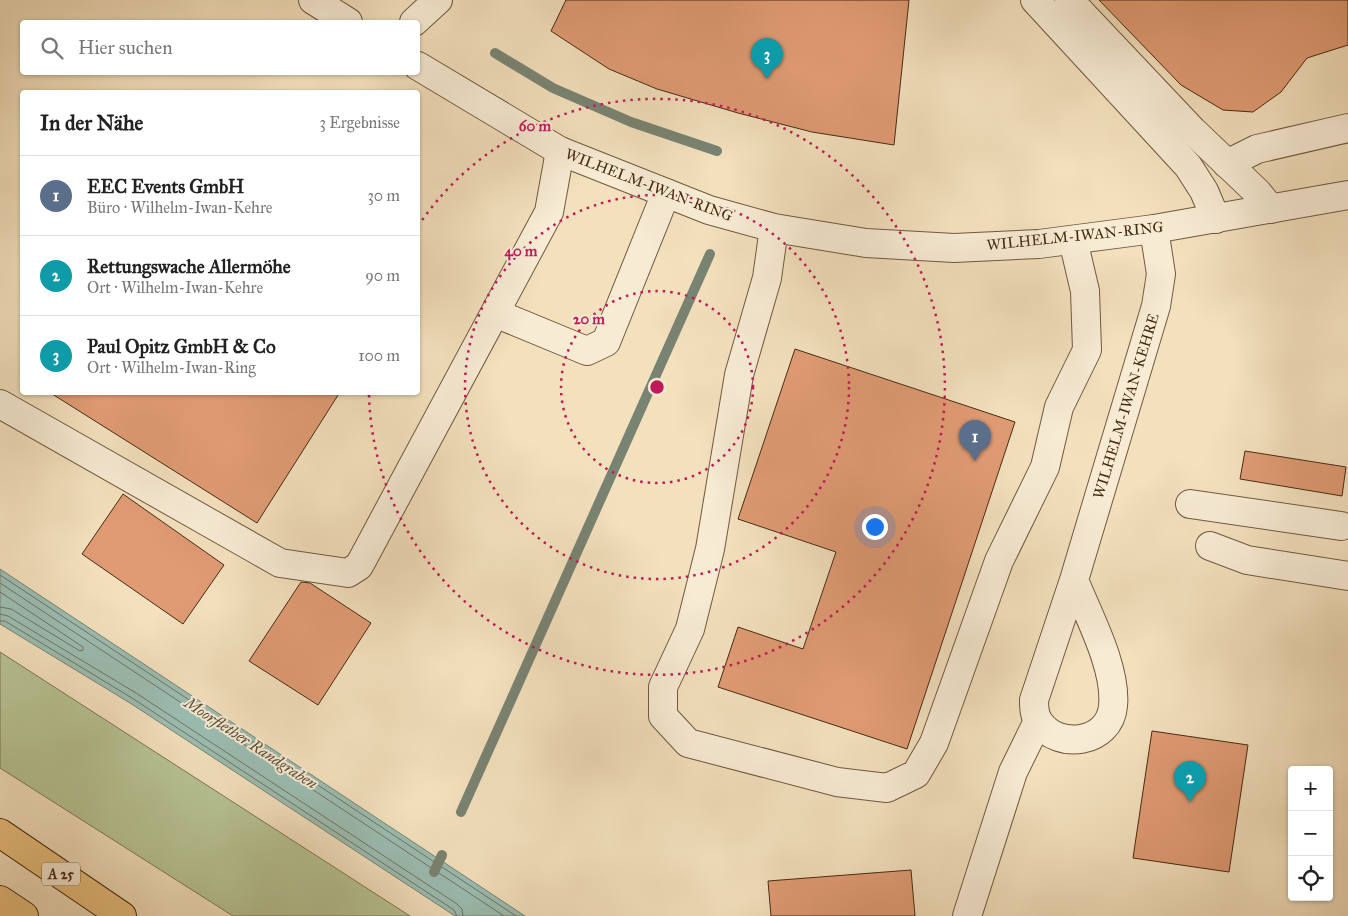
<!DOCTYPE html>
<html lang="de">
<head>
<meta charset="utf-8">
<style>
	body { margin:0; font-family:"IM FELL Great Primer",serif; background:#f2f2f2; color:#222 }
	.controls { position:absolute; right:15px; bottom:15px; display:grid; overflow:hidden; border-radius:5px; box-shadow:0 1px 4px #0004 }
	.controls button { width:45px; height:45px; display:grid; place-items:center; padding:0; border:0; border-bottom:1px solid #e0e0e0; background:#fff; color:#222; font:25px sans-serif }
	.you { position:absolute; left:874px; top:526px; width:18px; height:18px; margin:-12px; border:4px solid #fff; border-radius:50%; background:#1a73e8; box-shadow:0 0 0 8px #1a73e833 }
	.badge { display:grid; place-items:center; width:32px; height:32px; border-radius:50%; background:#b45309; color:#fff; font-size:16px; font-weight:700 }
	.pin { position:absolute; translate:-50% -41px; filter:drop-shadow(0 1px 2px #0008) }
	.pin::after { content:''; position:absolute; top:26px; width:18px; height:15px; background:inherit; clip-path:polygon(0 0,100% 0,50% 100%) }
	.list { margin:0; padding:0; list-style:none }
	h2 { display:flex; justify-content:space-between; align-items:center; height:65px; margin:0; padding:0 20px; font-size:21px }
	h2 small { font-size:16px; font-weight:400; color:#767676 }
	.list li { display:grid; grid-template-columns:32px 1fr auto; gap:15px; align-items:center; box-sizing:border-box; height:80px; padding:0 20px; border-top:1px solid #e0e0e0 }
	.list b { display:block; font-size:19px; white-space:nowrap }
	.list p { margin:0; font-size:16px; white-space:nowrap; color:#767676 }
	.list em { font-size:16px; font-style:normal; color:#767676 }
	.icon { flex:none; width:28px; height:28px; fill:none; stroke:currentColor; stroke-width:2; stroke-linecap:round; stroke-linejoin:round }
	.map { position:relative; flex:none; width:1348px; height:916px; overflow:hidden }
	.search { position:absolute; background:#fff; box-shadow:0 1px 4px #0004; left:20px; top:20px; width:400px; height:55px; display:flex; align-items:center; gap:12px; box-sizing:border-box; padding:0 18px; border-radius:5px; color:#767676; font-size:19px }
	.panel { position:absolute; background:#fff; box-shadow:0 1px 4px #0004; left:20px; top:90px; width:400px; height:305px; border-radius:5px }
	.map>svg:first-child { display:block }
</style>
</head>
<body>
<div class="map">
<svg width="1348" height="916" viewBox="0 0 1348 916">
	<rect width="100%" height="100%" fill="#f3e0bd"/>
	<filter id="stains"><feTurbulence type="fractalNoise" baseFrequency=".004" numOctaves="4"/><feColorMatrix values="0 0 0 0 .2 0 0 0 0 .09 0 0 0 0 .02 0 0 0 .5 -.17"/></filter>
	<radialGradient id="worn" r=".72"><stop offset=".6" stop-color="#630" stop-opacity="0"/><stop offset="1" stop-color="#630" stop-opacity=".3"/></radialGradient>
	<!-- green -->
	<polygon fill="#b7c394" stroke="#7e7754" points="0,652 410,916 233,916 0,768"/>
	<!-- water -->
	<polygon fill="#9bbdb2" stroke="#798372" points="0,569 525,916 455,916 130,703 0,624"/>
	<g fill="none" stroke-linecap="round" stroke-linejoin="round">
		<!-- shore -->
		<g stroke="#707462" stroke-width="1">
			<polyline points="0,575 516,916"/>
			<polyline points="0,583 504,916"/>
			<polyline points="0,592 83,647 83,650 80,651 11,609 0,607"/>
			<polyline points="0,614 8,616 136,693 457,904 462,909 463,916"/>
			<polyline points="0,621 5,621 132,698 454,910 457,916"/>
		</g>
		<!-- stream -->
		<g stroke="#798372" stroke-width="10">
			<polyline points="495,53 553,88 631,122 717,151"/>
			<polyline points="461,812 710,254"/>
			<polyline points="434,872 442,855"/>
		</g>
	</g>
	<!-- building -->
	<g fill="#e09b74" stroke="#462b13">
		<polygon points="566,0 909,0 894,145 812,132 738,113 657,89 609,69 551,31"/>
		<polygon points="1099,0 1348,0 1348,45 1307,58 1281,92 1253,112 1223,110 1181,85"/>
		<polygon points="795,349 1015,422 907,749 718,687 738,627 803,649 836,552 738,519"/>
		<polygon points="49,392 340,392 257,523"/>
		<polygon points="1245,451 1346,467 1342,496 1240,479"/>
		<polygon points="123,494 224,565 183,624 82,554"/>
		<polygon points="301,582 310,583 371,623 318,705 249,661"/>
		<polygon points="1152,731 1248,745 1229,872 1133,858"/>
		<polygon points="911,870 915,916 771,916 768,881"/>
	</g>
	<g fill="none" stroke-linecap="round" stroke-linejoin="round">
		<!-- minor casing -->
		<g stroke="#71583e" stroke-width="30">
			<g id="minor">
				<polyline points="313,0 348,22"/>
				<polyline points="1035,0 1188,166 1204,191 1216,219"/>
				<polyline points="1069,0 1193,131 1257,192 1271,209"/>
				<polyline points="414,22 438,0"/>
				<polyline points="418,66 560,151 709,210 774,228 866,243 954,248 1039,244 1154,229 1348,195"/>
				<polyline points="1227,164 1257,149 1348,128"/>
				<polyline points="774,228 767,278 739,375 710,549 690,629 663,687 663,716 688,743 837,782 887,788 916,774 934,743 999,561 1045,467 1059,407 1087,350 1085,291 1073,240"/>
				<polyline points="495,313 587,351 606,342 666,193"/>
				<polyline points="0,404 280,563 348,573 359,566 549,212 560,151"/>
				<polyline points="1190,504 1341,526"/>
				<polyline points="1210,546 1247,560 1348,576"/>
				<path d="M1074 580C1088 615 1117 668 1113 706 1110 743 1058 751 1039 722 1034 715 1034 708 1034 700L1074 580 1156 306 1161 274 1154 229"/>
				<polyline points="967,916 1013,772 1038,721"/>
			</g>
		</g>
		<!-- highway casing -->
		<g stroke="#462b13" stroke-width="30">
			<g id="highway">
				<polyline points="0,833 122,916"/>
				<polyline points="0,900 24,916"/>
			</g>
		</g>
		<!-- minor -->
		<use href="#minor" stroke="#f7ebd4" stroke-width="28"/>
		<!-- highway -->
		<use href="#highway" stroke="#eac07e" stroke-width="28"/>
	</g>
	<!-- distance rings -->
	<g fill="none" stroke="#c2185b" stroke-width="2.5" stroke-dasharray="2.5 5">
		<circle cx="657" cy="387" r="96"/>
		<circle cx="657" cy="387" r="192"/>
		<path d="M418 226A288 288 0 1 1 369 395"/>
	</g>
	<g text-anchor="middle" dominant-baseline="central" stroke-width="4" stroke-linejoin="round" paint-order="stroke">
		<!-- shield labels -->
		<rect fill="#f7ebd4" stroke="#7b654d" stroke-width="1" x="42" y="862.5" width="38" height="23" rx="4"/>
		<g font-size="14" font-weight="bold" fill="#462b13">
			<text x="61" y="874">A 25</text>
		</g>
		<!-- street labels -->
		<g font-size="15" fill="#462b13" stroke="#f7ebd4">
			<text transform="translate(649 185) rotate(21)">WILHELM-IWAN-RING</text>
			<text transform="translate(1075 236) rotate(-6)">WILHELM-IWAN-RING</text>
			<text transform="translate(1126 406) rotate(-73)">WILHELM-IWAN-KEHRE</text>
		</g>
		<!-- water labels -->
		<g font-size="16" font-style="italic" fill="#5b503b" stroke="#f7ebd4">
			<text transform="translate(251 743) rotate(33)">Moorflether Randgraben</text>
		</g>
	</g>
	<circle cx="657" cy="387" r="8" fill="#c2185b" stroke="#f7ebd4" stroke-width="2.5"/>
	<g font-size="15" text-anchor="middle" font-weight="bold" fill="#c2185b" stroke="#f7ebd4" stroke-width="4" stroke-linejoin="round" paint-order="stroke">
		<text x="535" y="131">60 m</text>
		<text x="521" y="256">40 m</text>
		<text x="589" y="324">20 m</text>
	</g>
	<rect width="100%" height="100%" filter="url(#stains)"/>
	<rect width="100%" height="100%" fill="url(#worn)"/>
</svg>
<div class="controls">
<button>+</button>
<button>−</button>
<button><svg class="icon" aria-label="locate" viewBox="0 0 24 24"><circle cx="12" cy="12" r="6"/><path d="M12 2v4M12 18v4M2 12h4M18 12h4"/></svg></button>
</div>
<div class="you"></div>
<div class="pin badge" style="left:975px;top:461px;background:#5c6f8a">1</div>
<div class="pin badge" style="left:1190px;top:802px;background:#0f9aa8">2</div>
<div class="pin badge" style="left:767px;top:79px;background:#0f9aa8">3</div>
<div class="search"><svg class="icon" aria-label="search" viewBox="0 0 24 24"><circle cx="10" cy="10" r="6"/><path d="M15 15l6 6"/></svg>Hier suchen</div>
<section class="panel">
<h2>In der Nähe<small>3 Ergebnisse</small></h2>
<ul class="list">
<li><span class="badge" style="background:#5c6f8a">1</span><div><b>EEC Events GmbH</b><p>Büro · Wilhelm-Iwan-Kehre</p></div><em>30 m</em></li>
<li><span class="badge" style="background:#0f9aa8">2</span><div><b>Rettungswache Allermöhe</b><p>Ort · Wilhelm-Iwan-Kehre</p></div><em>90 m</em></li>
<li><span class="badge" style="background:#0f9aa8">3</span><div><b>Paul Opitz GmbH &amp; Co</b><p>Ort · Wilhelm-Iwan-Ring</p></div><em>100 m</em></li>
</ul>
</section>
</div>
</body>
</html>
